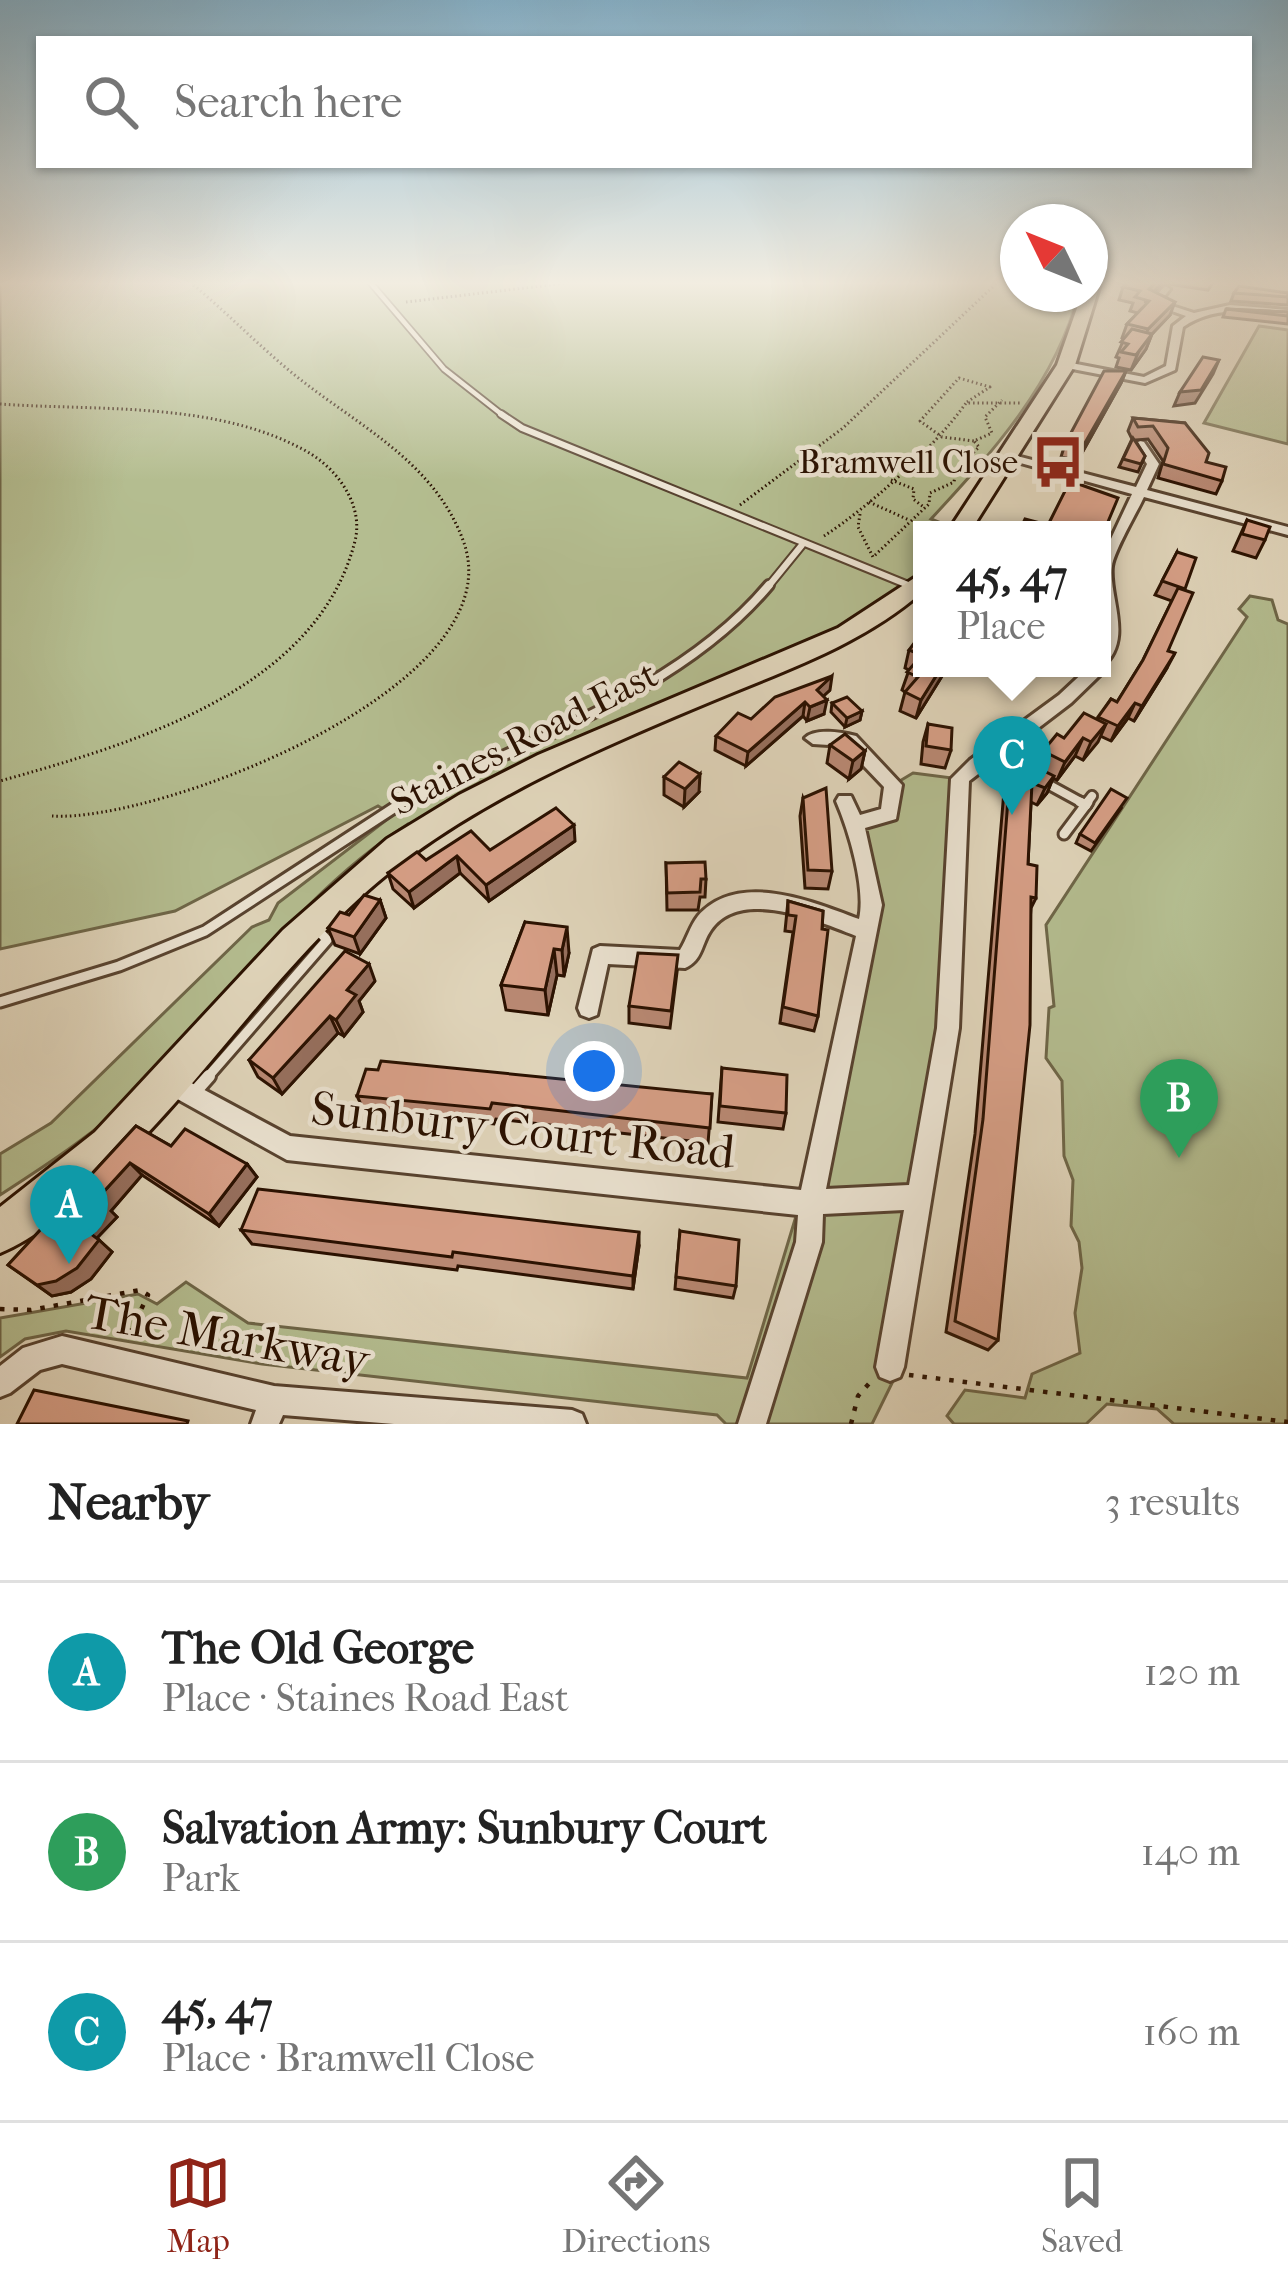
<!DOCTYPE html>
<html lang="en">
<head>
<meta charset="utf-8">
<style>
	body { margin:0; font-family:"IM FELL French Canon",serif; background:#f6f6f6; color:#222 }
	.compass { position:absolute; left:1000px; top:204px; width:108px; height:108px; border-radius:50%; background:#fff; box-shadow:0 3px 9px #0004; rotate:313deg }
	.you { position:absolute; left:594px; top:1071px; width:42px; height:42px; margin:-30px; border:9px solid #fff; border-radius:50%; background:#1a73e8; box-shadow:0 0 0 18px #1a73e833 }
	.badge { display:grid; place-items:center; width:78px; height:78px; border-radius:50%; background:#8f2418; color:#fff; font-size:39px; font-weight:700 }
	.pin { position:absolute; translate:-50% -99px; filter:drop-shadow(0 3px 6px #0008) }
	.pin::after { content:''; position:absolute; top:63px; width:42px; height:36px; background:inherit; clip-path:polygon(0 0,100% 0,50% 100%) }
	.popup { position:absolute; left:913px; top:521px; width:198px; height:156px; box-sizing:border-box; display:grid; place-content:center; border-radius:0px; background:#fff; filter:drop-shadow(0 3px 9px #0005); font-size:39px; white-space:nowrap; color:#767676 }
	.popup b { font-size:45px; color:#222 }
	.popup::after { content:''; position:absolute; left:50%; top:100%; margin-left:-24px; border:24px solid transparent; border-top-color:#fff }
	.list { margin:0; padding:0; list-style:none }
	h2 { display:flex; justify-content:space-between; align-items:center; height:156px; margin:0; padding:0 48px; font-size:51px }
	h2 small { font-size:39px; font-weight:400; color:#767676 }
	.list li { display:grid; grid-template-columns:78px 1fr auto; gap:36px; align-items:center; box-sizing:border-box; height:180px; padding:0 48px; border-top:3px solid #e0e0e0 }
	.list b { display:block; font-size:45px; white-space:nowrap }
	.list p { margin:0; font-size:39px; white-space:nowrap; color:#767676 }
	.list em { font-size:39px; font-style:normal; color:#767676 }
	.icon { flex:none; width:66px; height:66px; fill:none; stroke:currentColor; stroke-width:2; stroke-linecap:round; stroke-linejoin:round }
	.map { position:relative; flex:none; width:1288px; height:1424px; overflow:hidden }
	.search { position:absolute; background:#fff; box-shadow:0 3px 9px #0004; left:36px; right:36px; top:36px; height:132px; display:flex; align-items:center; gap:30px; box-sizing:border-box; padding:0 42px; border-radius:0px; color:#767676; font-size:45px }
	.sheet { height:696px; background:#fff }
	nav { display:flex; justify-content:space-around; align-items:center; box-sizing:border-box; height:168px; border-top:3px solid #e0e0e0; background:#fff; font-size:33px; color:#767676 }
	nav a { display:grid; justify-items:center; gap:6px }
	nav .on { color:#8f2418 }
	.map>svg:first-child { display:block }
</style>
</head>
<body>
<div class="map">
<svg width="1288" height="1424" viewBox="0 0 1288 1424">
	<rect width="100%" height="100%" fill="#e1d6bc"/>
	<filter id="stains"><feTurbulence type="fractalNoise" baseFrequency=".00167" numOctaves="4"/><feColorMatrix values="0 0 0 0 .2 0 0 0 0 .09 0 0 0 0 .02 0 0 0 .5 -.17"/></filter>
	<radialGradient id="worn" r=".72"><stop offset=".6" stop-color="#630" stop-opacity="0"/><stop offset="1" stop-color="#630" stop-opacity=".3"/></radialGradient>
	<!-- green -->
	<g fill="#b4bd90" stroke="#6e6648" stroke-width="3">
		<path d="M0 281H1018V294H1078C1057 382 990 455 931 519L958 530H922V580L888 609 422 832 408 824C301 892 229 1001 140 1090 99 1131 48 1164 0 1195V1154L51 1123 252 927 269 920 278 903 393 815 378 806 175 911 0 949Z"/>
		<polygon points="1259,326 1288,330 1288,444 1204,423"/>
		<polygon points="1250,596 1272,600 1278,620 1288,624 1288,1424 1174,1424 1157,1409 1107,1404 1086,1424 954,1424 947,1416 965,1390 1025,1398 1032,1374 1080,1353 1075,1313 1082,1268 1079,1242 1071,1226 1073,1180 1064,1156 1062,1081 1046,1058 1049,1008 1054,1006 1046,925 1247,617 1239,609"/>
		<polygon points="913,773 960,779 955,908 895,1377 872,1424 726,1424 717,1415 262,1364 66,1331 25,1339 0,1357 0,1318 138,1294 157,1304 186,1282 248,1323 747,1378 800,1203 867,931 855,824 876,821 893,785"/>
	</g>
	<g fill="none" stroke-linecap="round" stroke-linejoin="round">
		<!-- service-far4 casing -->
		<g stroke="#57422f" stroke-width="8">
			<polyline id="service-far4" points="369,281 444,369 505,417"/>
		</g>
		<!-- service-far3 casing -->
		<g stroke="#57422f" stroke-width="10">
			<g id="service-far3">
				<polyline points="501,414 522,428 913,587"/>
				<polyline points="767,588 802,545"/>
			</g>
		</g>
		<!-- service-far2 casing -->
		<g stroke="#57422f" stroke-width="14">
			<g id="service-far2">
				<polyline points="994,756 1023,772"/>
				<polyline points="1042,781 1086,805"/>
				<path d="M397 805C521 742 677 695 769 585"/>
				<polyline points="1085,805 1092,796"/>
			</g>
		</g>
		<!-- service-far1 casing -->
		<g stroke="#57422f" stroke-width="15">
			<g id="service-far1">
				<polyline points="1080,802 1086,805"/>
				<polyline points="1064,834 1088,802"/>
				<polyline points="0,1002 119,966 205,931 403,802"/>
				<polyline points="206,1079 327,940 317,929"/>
			</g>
		</g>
		<!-- service casing -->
		<g stroke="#57422f" stroke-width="18">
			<polyline id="service" points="193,1094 209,1076"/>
		</g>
		<!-- minor casing -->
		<g stroke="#57422f" stroke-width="6">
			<g id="minor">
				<path d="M1165 286 1170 289 1160 302 1194 313 1230 305 1288 310V316C1251 311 1215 305 1183 327L1175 370 1145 383 1062 367 1061 365 1066 362 1144 377 1166 366 1173 326 1186 316 1149 303Z"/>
				<path d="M1140 441 1144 442 1159 464 1147 490 1288 527V535L1144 497C1136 514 1114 551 1112 566 1108 596 1134 639 1103 666V672L1071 703 969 781 959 1028 904 1367 900 1377 890 1381 880 1377 876 1367 904 1210 823 1214 822 1242 766 1424H738L796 1242 798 1215 287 1160 163 1091 159 1083 163 1075 171 1072 290 1136 801 1190 856 936C817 921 741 887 711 930 701 944 703 960 685 968L608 964 597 1015 589 1018 581 1015 578 1008 593 949 600 946 680 950C687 939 690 926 698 916 738 870 813 902 859 919 866 888 849 831 836 801L839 796H851L860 815 881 809 884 787 845 746 813 744 805 738C815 728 841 732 856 736L902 785 896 819 865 828 882 905 826 1189 909 1185 937 1028 951 779 970 760 1059 695 1088 668H1102L1104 628 1102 558 1132 494 999 457 1005 453 1136 487 1147 464 1134 445Z"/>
				<polygon points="62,1336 274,1386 572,1410 582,1414 586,1424 394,1424 283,1415 279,1424 251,1424 256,1410 62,1364 40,1370 10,1393 0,1397 0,1366 23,1348"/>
			</g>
		</g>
		<!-- trunk casing -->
		<g stroke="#291000" stroke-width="6">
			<g id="trunk">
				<polygon points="1090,281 1101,281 1075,365 971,530 949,530 1057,365 1082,294 1090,294"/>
				<path d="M922 573V592C861 645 786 670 712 701 609 744 503 789 412 855 288 945 209 1082 96 1184 68 1210 36 1238 0 1253V1207L95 1132 283 930 387 839 459 795 538 755 838 628Z"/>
			</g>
		</g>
		<!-- path-far1 -->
		<g stroke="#291000" stroke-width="3" stroke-dasharray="1.5 3" stroke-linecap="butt">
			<polyline points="406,302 583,281"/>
			<polyline points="967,402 990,387 959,378 920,421 942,437 974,441"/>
			<path d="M0 404C99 411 216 401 306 451 337 468 364 505 355 541 317 691 132 744 0 781"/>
			<polyline points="891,480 914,489 913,499 925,508"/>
			<polyline points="869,502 909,520"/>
			<polyline points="740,505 843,428 999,281"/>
			<polyline points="860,514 858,527 873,557 929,504 930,493 954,482 956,470 979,447 974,441 992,433 985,417 1002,400"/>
			<path d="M824 536C869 507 935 447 966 403H1021"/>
			<path d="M52 816C157 823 514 687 464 543 435 460 354 424 291 372 256 343 224 310 189 281"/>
		</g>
		<!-- path -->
		<g stroke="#291000" stroke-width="4.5" stroke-dasharray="4.5 9" stroke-linecap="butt">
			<polyline points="0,1309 31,1310 140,1290 148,1295 127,1339"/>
			<polyline points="909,1375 1288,1422"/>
			<polyline points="851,1424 858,1396 873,1379"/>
		</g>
		<!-- service-far4 -->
		<use href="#service-far4" stroke="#ece4d3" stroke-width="4.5"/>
		<!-- service-far3 -->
		<use href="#service-far3" stroke="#ece4d3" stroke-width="6"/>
		<!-- service-far2 -->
		<use href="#service-far2" stroke="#ece4d3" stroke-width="8"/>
		<!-- service-far1 -->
		<use href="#service-far1" stroke="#ece4d3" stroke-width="9"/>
		<!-- service -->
		<use href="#service" stroke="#ece4d3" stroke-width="12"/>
		<!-- minor -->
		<use href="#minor" fill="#ece4d3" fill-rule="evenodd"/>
		<!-- trunk -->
		<use href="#trunk" fill="#e1d6bc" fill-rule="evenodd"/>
	</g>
	<!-- wall -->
	<g fill="#ba8a75" stroke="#291000" stroke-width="3">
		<polygon points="1130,281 1214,281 1208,290 1162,283 1154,292 1170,315 1152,334 1146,349 1131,370 1116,367 1119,358 1116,357 1124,339 1122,338 1127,324 1138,313 1130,311 1133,303 1119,300 1123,287"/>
		<polygon points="1234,293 1288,293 1288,305 1231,301"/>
		<polygon points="1226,309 1288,312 1288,324 1223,317"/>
		<polygon points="1126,371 1121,383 1078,460 1061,457 1065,444"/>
		<polygon points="1133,418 1185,423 1206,462 1222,481 1216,494 1158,478 1163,461 1148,439 1135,440 1145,456 1138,472 1119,467 1132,439 1128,431"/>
		<polygon points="1247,520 1265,540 1256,558 1233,551"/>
		<polygon points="1049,523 1102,530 1046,530"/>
		<polygon points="1177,552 1185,591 1168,651 1167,668 1134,721 1128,718 1111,741 1100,736 1083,760 1075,756 1057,780 1053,778 1047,793 1037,805 1031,802 1028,864 1036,898 1031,908 998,1340 988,1350 946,1332 975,1134 1004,791 1010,774 1037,767 1043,751 1097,720 1111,699 1117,702 1143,660 1172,601 1155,595"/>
		<polygon points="922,640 922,668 947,668 916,718 900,711 905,692 902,690 909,670 905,668 909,650"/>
		<polygon points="830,690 823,696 824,714 807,721 803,716 746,766 715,750 716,736 751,719"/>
		<polygon points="832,703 862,711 860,720 845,727 831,712"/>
		<polygon points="928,724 951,750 945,768 921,764 923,742"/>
		<polygon points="830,745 865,751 861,769 849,779 827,763"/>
		<polygon points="664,777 699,792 684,807 664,795"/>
		<polygon points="803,798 832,871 828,889 805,888 800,816"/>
		<polygon points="1122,807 1091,851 1076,843 1080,834"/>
		<polygon points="575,841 489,901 460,873 414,908 393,889 388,873 426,860 490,850"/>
		<polygon points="666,863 706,879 705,897 700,897 698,910 667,910"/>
		<polygon points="380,900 386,918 360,954 335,945 328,928"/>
		<polygon points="788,901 823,911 818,1016 814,1031 780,1023 793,932 785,931"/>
		<polygon points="525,922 569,953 564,976 557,975 548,1015 506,1010 501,985"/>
		<polygon points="677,972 670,1028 629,1023 629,1006"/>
		<polygon points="375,981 359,1001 363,1012 344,1036 338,1033 282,1094 258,1077 249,1060"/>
		<polygon points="722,1068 786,1113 783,1129 718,1122"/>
		<polygon points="712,1094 708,1143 496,1119 494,1124 364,1111 357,1096"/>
		<polygon points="136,1126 171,1146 247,1164 257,1177 219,1226 142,1175 111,1211 117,1217 97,1238 112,1252 91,1279 71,1292 52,1296 8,1265"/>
		<polygon points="241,1230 639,1246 633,1289 458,1266 457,1270 252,1244"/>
		<polygon points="680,1231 736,1286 733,1298 675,1289"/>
	</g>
	<!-- shaded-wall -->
	<g fill="#97705f" stroke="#291000" stroke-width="3">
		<polygon points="1157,281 1163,281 1145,303 1149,289"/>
		<polygon points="1175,302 1170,315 1152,334 1146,349 1131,370 1148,329"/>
		<polygon points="1219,360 1213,374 1195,403 1174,406 1180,392"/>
		<polygon points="1126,371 1121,383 1078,460 1082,448"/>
		<polygon points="1175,653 1167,668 1134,721 1142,706"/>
		<polygon points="941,668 947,668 916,718 921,700"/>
		<polygon points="832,676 830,690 815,704 817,690"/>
		<polygon points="827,700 824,714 807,721 810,707"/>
		<polygon points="805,702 803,716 746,766 748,752"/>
		<polygon points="1135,703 1128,718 1111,741 1118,726"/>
		<polygon points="862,711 860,720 845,727 847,718"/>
		<polygon points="1106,724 1098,742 1083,760 1091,742"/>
		<polygon points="1083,738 1075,756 1057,780 1065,762"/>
		<polygon points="865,751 861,769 849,779 853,761"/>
		<polygon points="700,774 699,792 684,807 685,789"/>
		<polygon points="1054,776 1047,793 1037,805 1045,788"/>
		<polygon points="574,825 575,841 489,901 486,885"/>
		<polygon points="457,856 460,873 414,908 409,892"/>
		<polygon points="380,900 386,918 360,954 354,937"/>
		<polygon points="567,927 569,953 564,976 562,950"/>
		<polygon points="554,949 557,975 548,1015 545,990"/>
		<polygon points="369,964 375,981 359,1001 363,1012 344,1036 336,1020 347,990"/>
		<polygon points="330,1016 338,1033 282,1094 273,1078"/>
		<polygon points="130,1163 142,1175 111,1211 117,1217 96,1239 82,1227 97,1199"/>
		<polygon points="247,1164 257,1177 219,1226 209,1214"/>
		<polygon points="639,1232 639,1246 633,1289 633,1276"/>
		<polygon points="99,1240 112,1252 91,1279 71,1292 52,1296 37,1285"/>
	</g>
	<!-- building -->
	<g fill="#d8a088" stroke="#291000" stroke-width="3">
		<polygon points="1130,281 1157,281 1149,289 1175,302 1148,329 1127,324 1149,301 1135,297 1140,291 1123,287"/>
		<polygon points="1239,286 1288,293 1288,297 1234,293"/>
		<polygon points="1226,309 1288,312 1288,316"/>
		<polygon points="1132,329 1152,334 1136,355 1121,352 1128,344 1121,342"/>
		<polygon points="1203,357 1219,360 1201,390 1180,392"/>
		<polygon points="1104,371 1126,371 1082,448 1065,444"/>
		<polygon points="1133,418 1185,423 1209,453 1206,462 1226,467 1222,481 1163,464 1168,448 1153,426 1138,427"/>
		<polygon points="1133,438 1145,456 1141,464 1123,459"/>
		<polygon points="1070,481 1118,498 1102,536 1102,530 1069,530 1049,523"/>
		<polygon points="1025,519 1044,524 1041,530 1020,530"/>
		<polygon points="1247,520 1270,527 1265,540 1242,534"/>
		<polygon points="1177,552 1196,558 1185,589 1162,581"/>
		<polygon points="1178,588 1193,593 1168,651 1175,653 1142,706 1135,703 1118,726 1098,717 1111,699 1117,702 1143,660"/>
		<polygon points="918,638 922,640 922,668 941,668 921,700 905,692 918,677 907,672 922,655 909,650"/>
		<polygon points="832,676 817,690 827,700 810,707 805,702 748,752 716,736 738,713 751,719 775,697"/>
		<polygon points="847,697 862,711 847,718 832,703"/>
		<polygon points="1084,713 1106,724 1091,742 1083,738 1065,762 1043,751 1057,734 1064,738"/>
		<polygon points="928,724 952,728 951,750 926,746"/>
		<polygon points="845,734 865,751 853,761 830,745"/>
		<polygon points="1022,760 1054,776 1045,788 1032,783 1028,864 1037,866 1036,898 1031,897 1030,1025 998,1340 955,1321 983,1119 1010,774"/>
		<polygon points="679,762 700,774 685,789 664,777"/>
		<polygon points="826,788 832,871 808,870 803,798"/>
		<polygon points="1111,789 1127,798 1095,843 1080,834"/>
		<polygon points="556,808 574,825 486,885 457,856 409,892 388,873 417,852 426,860 471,831 490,850"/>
		<polygon points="705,862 706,879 701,879 700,892 667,893 666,863"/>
		<polygon points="364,895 380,900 354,937 328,928 340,912 349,915"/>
		<polygon points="788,901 823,911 822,929 828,930 818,1016 783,1007 796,916 788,915"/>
		<polygon points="525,922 567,927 562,950 554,949 545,990 501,985"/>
		<polygon points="345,951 369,964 347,990 356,995 336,1020 330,1016 273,1078 249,1060"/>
		<polygon points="638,953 678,955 671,1011 629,1006"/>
		<polygon points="381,1061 712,1094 710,1128 492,1103 490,1109 357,1096 366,1069 378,1070"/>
		<polygon points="722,1068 787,1075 786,1113 720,1106"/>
		<polygon points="136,1126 171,1146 185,1129 247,1164 209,1214 130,1163 97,1199 104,1204 82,1227 99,1240 77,1268 56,1281 37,1285 8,1265"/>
		<polygon points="258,1189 639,1232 633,1276 453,1252 452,1257 241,1230"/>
		<polygon points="680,1231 739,1240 736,1286 676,1277"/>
		<polygon points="34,1390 188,1421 187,1424 17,1424"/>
	</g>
	<!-- sky -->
	<linearGradient id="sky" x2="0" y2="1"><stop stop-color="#86b6d2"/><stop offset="0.59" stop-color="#f2ede1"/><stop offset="1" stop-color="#f2ede1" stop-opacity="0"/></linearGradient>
	<rect width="1288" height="480" fill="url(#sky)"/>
	<!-- icons -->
	<defs>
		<g id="bus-bare" transform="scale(4.14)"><path d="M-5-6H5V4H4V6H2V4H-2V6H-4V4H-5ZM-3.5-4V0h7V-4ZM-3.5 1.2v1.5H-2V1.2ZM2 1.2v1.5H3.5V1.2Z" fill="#8f2418" stroke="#ece4d3" stroke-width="2.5" paint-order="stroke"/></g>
	</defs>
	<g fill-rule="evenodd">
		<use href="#bus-bare" x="1058" y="462"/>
	</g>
	<g text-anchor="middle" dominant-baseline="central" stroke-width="9" stroke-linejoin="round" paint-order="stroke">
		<!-- far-poi labels -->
		<g font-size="33" fill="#291000" stroke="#ece4d3" text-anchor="end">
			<text x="1018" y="462">Bramwell Close</text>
		</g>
		<!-- street labels -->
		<g font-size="39" fill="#291000" stroke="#ece4d3">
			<text transform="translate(524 738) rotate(-27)">Staines Road East</text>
		</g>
		<!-- near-street labels -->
		<g font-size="48" fill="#291000" stroke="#ece4d3">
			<text transform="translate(523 1130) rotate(6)">Sunbury Court Road</text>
			<text transform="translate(227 1336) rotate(10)">The Markway</text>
		</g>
	</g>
	<rect width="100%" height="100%" filter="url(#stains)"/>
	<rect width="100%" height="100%" fill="url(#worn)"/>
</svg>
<svg class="compass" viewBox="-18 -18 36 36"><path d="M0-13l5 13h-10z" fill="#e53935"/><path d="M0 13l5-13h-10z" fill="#767676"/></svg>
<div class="you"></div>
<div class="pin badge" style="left:69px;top:1264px;background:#0f9aa8">A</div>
<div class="pin badge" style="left:1179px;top:1158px;background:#2e9e5b">B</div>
<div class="pin badge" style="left:1012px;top:815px;background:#0f9aa8">C</div>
<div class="popup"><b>45, 47</b>Place</div>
<div class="search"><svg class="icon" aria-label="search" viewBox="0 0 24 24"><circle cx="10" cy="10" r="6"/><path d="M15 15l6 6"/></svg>Search here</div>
</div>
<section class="sheet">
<h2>Nearby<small>3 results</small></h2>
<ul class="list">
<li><span class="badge" style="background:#0f9aa8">A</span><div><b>The Old George</b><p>Place · Staines Road East</p></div><em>120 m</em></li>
<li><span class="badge" style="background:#2e9e5b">B</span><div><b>Salvation Army: Sunbury Court</b><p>Park</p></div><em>140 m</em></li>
<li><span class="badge" style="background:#0f9aa8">C</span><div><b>45, 47</b><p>Place · Bramwell Close</p></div><em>160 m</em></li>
</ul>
</section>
<nav>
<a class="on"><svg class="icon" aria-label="map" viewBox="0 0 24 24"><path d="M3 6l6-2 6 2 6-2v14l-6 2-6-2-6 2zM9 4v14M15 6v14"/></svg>Map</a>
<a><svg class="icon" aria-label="directions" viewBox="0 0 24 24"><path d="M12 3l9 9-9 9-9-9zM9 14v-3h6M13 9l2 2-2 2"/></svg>Directions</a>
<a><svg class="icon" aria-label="saved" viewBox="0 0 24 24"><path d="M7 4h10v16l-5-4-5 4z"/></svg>Saved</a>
</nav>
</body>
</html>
